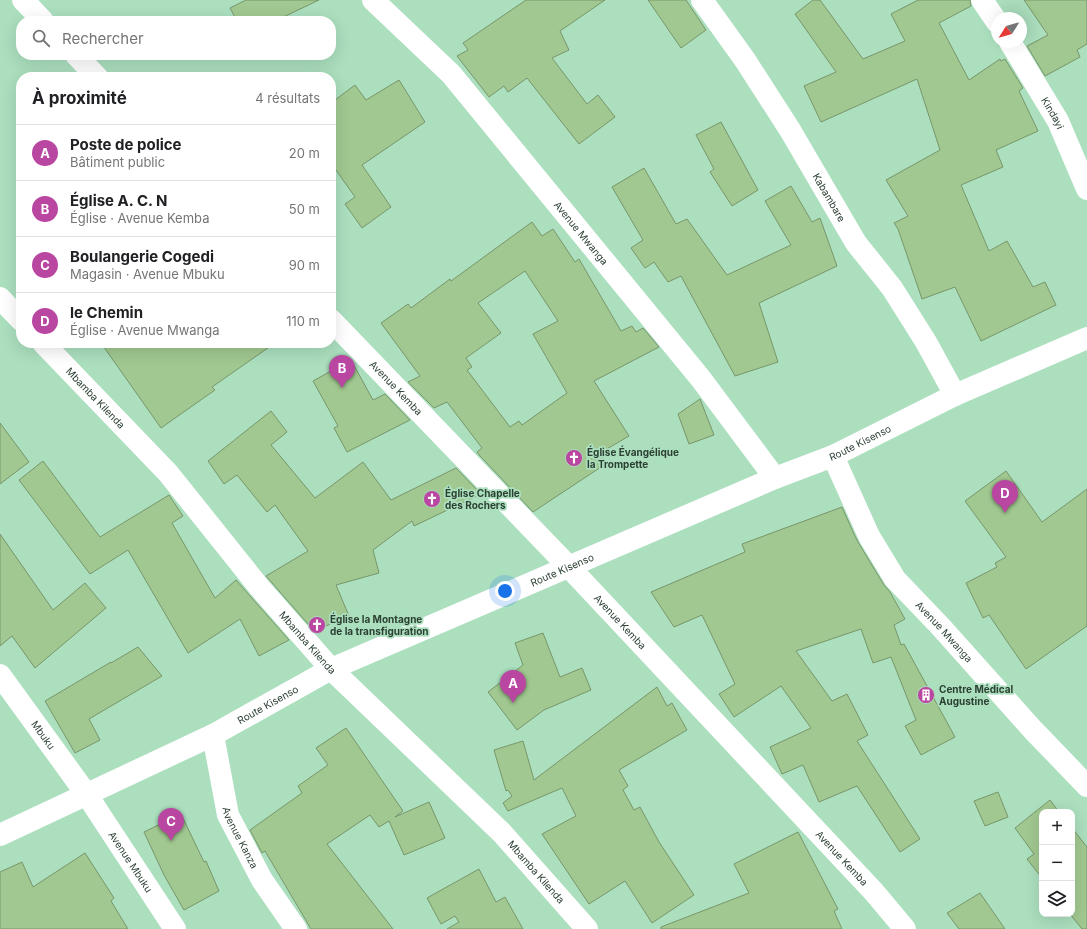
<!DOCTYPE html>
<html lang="fr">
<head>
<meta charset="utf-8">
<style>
	body { margin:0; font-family:Inter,sans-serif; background:#f6f6f6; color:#202124 }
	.controls { position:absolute; right:12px; bottom:12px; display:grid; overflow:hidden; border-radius:8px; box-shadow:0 4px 16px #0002 }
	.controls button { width:36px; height:36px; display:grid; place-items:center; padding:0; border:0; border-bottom:1px solid #e0e0e0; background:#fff; color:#202124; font:20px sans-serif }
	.compass { position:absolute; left:991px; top:12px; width:36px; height:36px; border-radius:50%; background:#fff; box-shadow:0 4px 16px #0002; rotate:233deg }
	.you { position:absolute; left:505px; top:591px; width:14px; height:14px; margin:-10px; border:3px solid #fff; border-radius:50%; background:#1a73e8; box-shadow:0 0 0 6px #1a73e833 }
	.badge { display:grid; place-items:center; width:26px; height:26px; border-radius:50%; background:#b946a1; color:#fff; font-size:13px; font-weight:700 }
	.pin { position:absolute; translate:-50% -33px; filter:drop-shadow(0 1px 2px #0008) }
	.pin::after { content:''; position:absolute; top:21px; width:14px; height:12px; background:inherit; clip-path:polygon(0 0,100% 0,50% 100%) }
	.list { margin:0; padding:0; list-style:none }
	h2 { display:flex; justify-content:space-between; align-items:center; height:52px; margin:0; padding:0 16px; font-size:17px }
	h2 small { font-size:13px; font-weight:400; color:#757577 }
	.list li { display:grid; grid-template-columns:26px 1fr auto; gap:12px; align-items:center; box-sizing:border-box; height:56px; padding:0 16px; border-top:1px solid #e0e0e0 }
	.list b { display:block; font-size:15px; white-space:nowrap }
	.list p { margin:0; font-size:13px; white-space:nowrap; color:#757577 }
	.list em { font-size:13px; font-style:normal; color:#757577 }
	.icon { flex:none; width:22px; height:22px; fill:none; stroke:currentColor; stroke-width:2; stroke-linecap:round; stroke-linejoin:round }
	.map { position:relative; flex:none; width:1087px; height:929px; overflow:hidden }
	.search { position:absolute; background:#fff; box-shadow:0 4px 16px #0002; left:16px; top:16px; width:320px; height:44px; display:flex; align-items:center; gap:10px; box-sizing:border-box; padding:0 14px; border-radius:16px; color:#757577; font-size:15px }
	.panel { position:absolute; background:#fff; box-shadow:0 4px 16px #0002; left:16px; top:72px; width:320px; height:276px; border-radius:16px }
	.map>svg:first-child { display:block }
</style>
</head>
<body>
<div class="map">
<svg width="1087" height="929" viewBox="0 0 1087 929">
	<rect width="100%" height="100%" fill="#abdfbe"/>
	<!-- building -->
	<g fill="#a1c890" stroke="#78966b" fill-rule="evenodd">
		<polygon points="246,0 319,0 275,21 237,21 230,8"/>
		<polygon points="526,0 605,0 560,31 569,50 552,58 587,104 598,95 615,117 579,144 527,78 508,92 504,86 489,97 457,56 468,50 463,43"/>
		<polygon points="648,0 686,0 706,30 681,48"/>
		<polygon points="813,0 820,0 863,59 905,41 891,14 918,0 970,0 971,6 939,23 969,80 1000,59 1001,61 1005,59 1023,88 1019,91 1038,131 996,150 1003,167 961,185 989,251 1007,241 1033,287 1045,282 1056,305 981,341 955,287 922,299 898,229 894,223 908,216 886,180 940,150 917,79 821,122 804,86 836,72 795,14"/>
		<polygon points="1024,0 1087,0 1087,44 1077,50 1080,57 1045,76 1027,46 1048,35"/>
		<polygon points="399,80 425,122 362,165 391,207 362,228 345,204 355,197 331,163 331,103 355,85 366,100"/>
		<polygon points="721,122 758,190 732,206 710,172 714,169 696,135"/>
		<polygon points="644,168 676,224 687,219 727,275 791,245 765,201 791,186 812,222 820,218 837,266 759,303 778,362 735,376 681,276 668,282 654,262 645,268 631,248 643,240 612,187"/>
		<path d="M532 222 542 236 553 229 575 262 579 259 621 331 632 326 636 332 643 328 659 347 594 381 629 436 600 453 607 463 533 512 480 456 477 452 482 448 447 402 434 408 408 382 420 376 381 323 408 304 411 308 450 279 451 281ZM525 271 558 321 533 334 567 393 522 425 519 421 510 427 467 370 472 367 466 358 501 333 478 303Z"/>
		<polygon points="101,343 275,343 212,387 215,390 161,428"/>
		<polygon points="351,360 373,400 385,394 410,420 347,452 334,428 338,426 313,381"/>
		<polygon points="700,399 714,435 689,444 678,414"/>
		<polygon points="271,411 287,432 271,445 315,498 363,462 391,500 456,468 481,494 414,526 412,521 373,550 379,573 336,585 349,616 314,631 266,576 308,551 275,505 267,512 237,475 224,484 208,461"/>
		<polygon points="0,423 29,462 0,484"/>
		<polygon points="43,461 100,537 169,495 183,516 172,523 215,598 236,580 289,640 259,656 240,619 188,653 128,550 90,574 19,480"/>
		<polygon points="1006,471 1042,522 1087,489 1087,626 1026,669 989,615 983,618 966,583 997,567 995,563 1006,557 965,501"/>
		<polygon points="842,507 854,534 858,542 884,585 890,592 905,619 894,625 901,645 904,644 955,737 921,755 905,726 916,720 891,657 873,663 861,629 796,651 832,701 847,694 868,735 857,741 920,839 900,852 857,786 819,802 803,765 782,774 770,747 811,728 781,686 734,717 719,694 735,684 702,615 674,627 651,592 745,552 742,544"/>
		<polygon points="0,534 53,610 85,583 106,608 35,668 12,636 0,646"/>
		<polygon points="543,633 560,677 582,668 591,690 544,710 517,730 488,692 523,665 515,643"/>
		<polygon points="138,647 162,676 89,719 100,740 75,753 45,701 111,662 111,663"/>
		<polygon points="657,687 667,706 672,703 687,730 619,770 628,786 623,790 634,810 640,807 659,842 694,895 652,923 625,881 589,904 542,834 576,816 562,788 508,811 503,803 512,796 508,790 506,791 494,750 523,741 534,780"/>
		<polygon points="346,728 403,811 395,817 429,802 445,838 404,855 389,821 379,827 370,815 327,844 393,929 311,929 265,851 262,853 250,830 302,793 298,786 328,765 316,748"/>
		<polygon points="998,792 1008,817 985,826 974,801"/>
		<polygon points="1050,800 1059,812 1042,812 1042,878 1027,859 1034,854 1015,828"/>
		<polygon points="181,814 204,862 206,861 219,891 184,910 164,875 144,832"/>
		<polygon points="1072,828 1087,847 1087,929 1082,929 1070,914 1072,914"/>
		<polygon points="798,832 838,909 834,911 842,929 661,929 661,927 749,893 734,864"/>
		<polygon points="85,853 114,898 111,901 128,929 0,929 0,872 22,862 33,887"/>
		<polygon points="479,869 496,902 505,897 523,929 447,929 459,922 455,916 441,924 427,898"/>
		<polygon points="980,893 1005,929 959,929 947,913"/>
	</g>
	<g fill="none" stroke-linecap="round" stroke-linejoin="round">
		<!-- minor -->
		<g stroke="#fff" stroke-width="22">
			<polyline points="23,0 43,21"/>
			<path id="s1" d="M373 0 451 74 701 379 775 478"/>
			<path id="s2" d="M702 0 745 60 790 130 856 243 892 288 926 342 955 395"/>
			<polyline points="982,0 997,22"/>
			<path id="s3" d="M1010 42 1058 121 1087 189"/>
			<polyline points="76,55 97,77"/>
			<polyline points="0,298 21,320"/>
			<path id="s4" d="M331 320 569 567 874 892 905 929"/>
			<path id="s5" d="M43 343 168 473 259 587 331 669 502 833 587 929"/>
			<path id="s6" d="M833 456 869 536 895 579 940 626 1033 730 1087 786"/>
			<path id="s7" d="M0 675 87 795 175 929"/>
			<path id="s8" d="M213 735 228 815 262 880 296 929"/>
			<path id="s9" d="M0 835 213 735 331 669 775 478 833 456 955 395 1087 338"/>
		</g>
	</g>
	<!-- icons -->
	<defs>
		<g id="church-disc" transform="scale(0.9)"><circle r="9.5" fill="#b946a1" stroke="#abdfbe"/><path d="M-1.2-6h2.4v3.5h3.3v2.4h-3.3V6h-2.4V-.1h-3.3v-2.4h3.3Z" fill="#fff"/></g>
		<g id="building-disc" transform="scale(0.9)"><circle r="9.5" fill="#b946a1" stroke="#abdfbe"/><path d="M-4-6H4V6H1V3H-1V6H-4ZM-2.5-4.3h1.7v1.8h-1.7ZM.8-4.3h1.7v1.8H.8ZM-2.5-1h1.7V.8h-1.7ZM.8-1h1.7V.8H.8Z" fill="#fff"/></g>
	</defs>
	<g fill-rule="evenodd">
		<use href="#church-disc" x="574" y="458"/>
		<use href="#church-disc" x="432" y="499"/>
		<use href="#church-disc" x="317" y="625"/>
		<use href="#building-disc" x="926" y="695"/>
	</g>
	<g text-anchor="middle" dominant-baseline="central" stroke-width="3.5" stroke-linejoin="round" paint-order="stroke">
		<!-- street labels -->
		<g font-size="10" fill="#2c4033" stroke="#abdfbe">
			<text stroke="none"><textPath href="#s3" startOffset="83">Kindayi</textPath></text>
			<text stroke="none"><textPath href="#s2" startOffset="235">Kabambare</textPath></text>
			<text stroke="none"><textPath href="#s1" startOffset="313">Avenue Mwanga</textPath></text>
			<text stroke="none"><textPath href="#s4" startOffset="94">Avenue Kemba</textPath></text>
			<text stroke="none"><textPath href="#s5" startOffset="76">Mbamba Kilenda</textPath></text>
			<text stroke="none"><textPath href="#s9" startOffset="946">Route Kisenso</textPath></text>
			<text stroke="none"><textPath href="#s9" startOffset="622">Route Kisenso</textPath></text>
			<text stroke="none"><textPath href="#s4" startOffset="418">Avenue Kemba</textPath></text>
			<text stroke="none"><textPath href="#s6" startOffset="210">Avenue Mwanga</textPath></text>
			<text stroke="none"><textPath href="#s5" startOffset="400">Mbamba Kilenda</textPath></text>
			<text stroke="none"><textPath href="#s9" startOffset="298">Route Kisenso</textPath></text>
			<text stroke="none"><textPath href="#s7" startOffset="74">Mbuku</textPath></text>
			<text stroke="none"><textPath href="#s8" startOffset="107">Avenue Kanza</textPath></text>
			<text stroke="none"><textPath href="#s4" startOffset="742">Avenue Kemba</textPath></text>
			<text stroke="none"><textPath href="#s7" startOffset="228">Avenue Mbuku</textPath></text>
			<text stroke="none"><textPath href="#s5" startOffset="724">Mbamba Kilenda</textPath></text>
		</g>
		<!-- poi labels -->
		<g font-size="10" font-weight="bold" fill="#2c4033" stroke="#abdfbe" text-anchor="start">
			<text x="587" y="452">Église Évangélique<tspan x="587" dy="12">la Trompette</tspan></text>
			<text x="445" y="493">Église Chapelle<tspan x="445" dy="12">des Rochers</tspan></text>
			<text x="330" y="619">Église la Montagne<tspan x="330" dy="12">de la transfiguration</tspan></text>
			<text x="939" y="689">Centre Médical<tspan x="939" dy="12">Augustine</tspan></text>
		</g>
	</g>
</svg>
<div class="controls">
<button>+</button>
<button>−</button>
<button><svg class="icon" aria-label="layers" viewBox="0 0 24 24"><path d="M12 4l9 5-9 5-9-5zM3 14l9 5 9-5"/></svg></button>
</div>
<svg class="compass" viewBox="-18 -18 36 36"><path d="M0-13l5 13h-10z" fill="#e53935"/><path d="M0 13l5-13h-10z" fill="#757577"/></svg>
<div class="you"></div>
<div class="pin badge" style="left:513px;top:703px">A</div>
<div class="pin badge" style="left:342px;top:388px">B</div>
<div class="pin badge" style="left:171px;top:841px">C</div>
<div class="pin badge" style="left:1005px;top:513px">D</div>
<div class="search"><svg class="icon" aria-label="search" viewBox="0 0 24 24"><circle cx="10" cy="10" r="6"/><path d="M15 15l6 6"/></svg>Rechercher</div>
<section class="panel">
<h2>À proximité<small>4 résultats</small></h2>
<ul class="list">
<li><span class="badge">A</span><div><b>Poste de police</b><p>Bâtiment public</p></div><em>20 m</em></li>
<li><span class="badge">B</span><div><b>Église A. C. N</b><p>Église · Avenue Kemba</p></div><em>50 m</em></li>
<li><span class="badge">C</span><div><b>Boulangerie Cogedi</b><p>Magasin · Avenue Mbuku</p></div><em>90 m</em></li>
<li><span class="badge">D</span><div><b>le Chemin</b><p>Église · Avenue Mwanga</p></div><em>110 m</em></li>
</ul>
</section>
</div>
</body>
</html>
